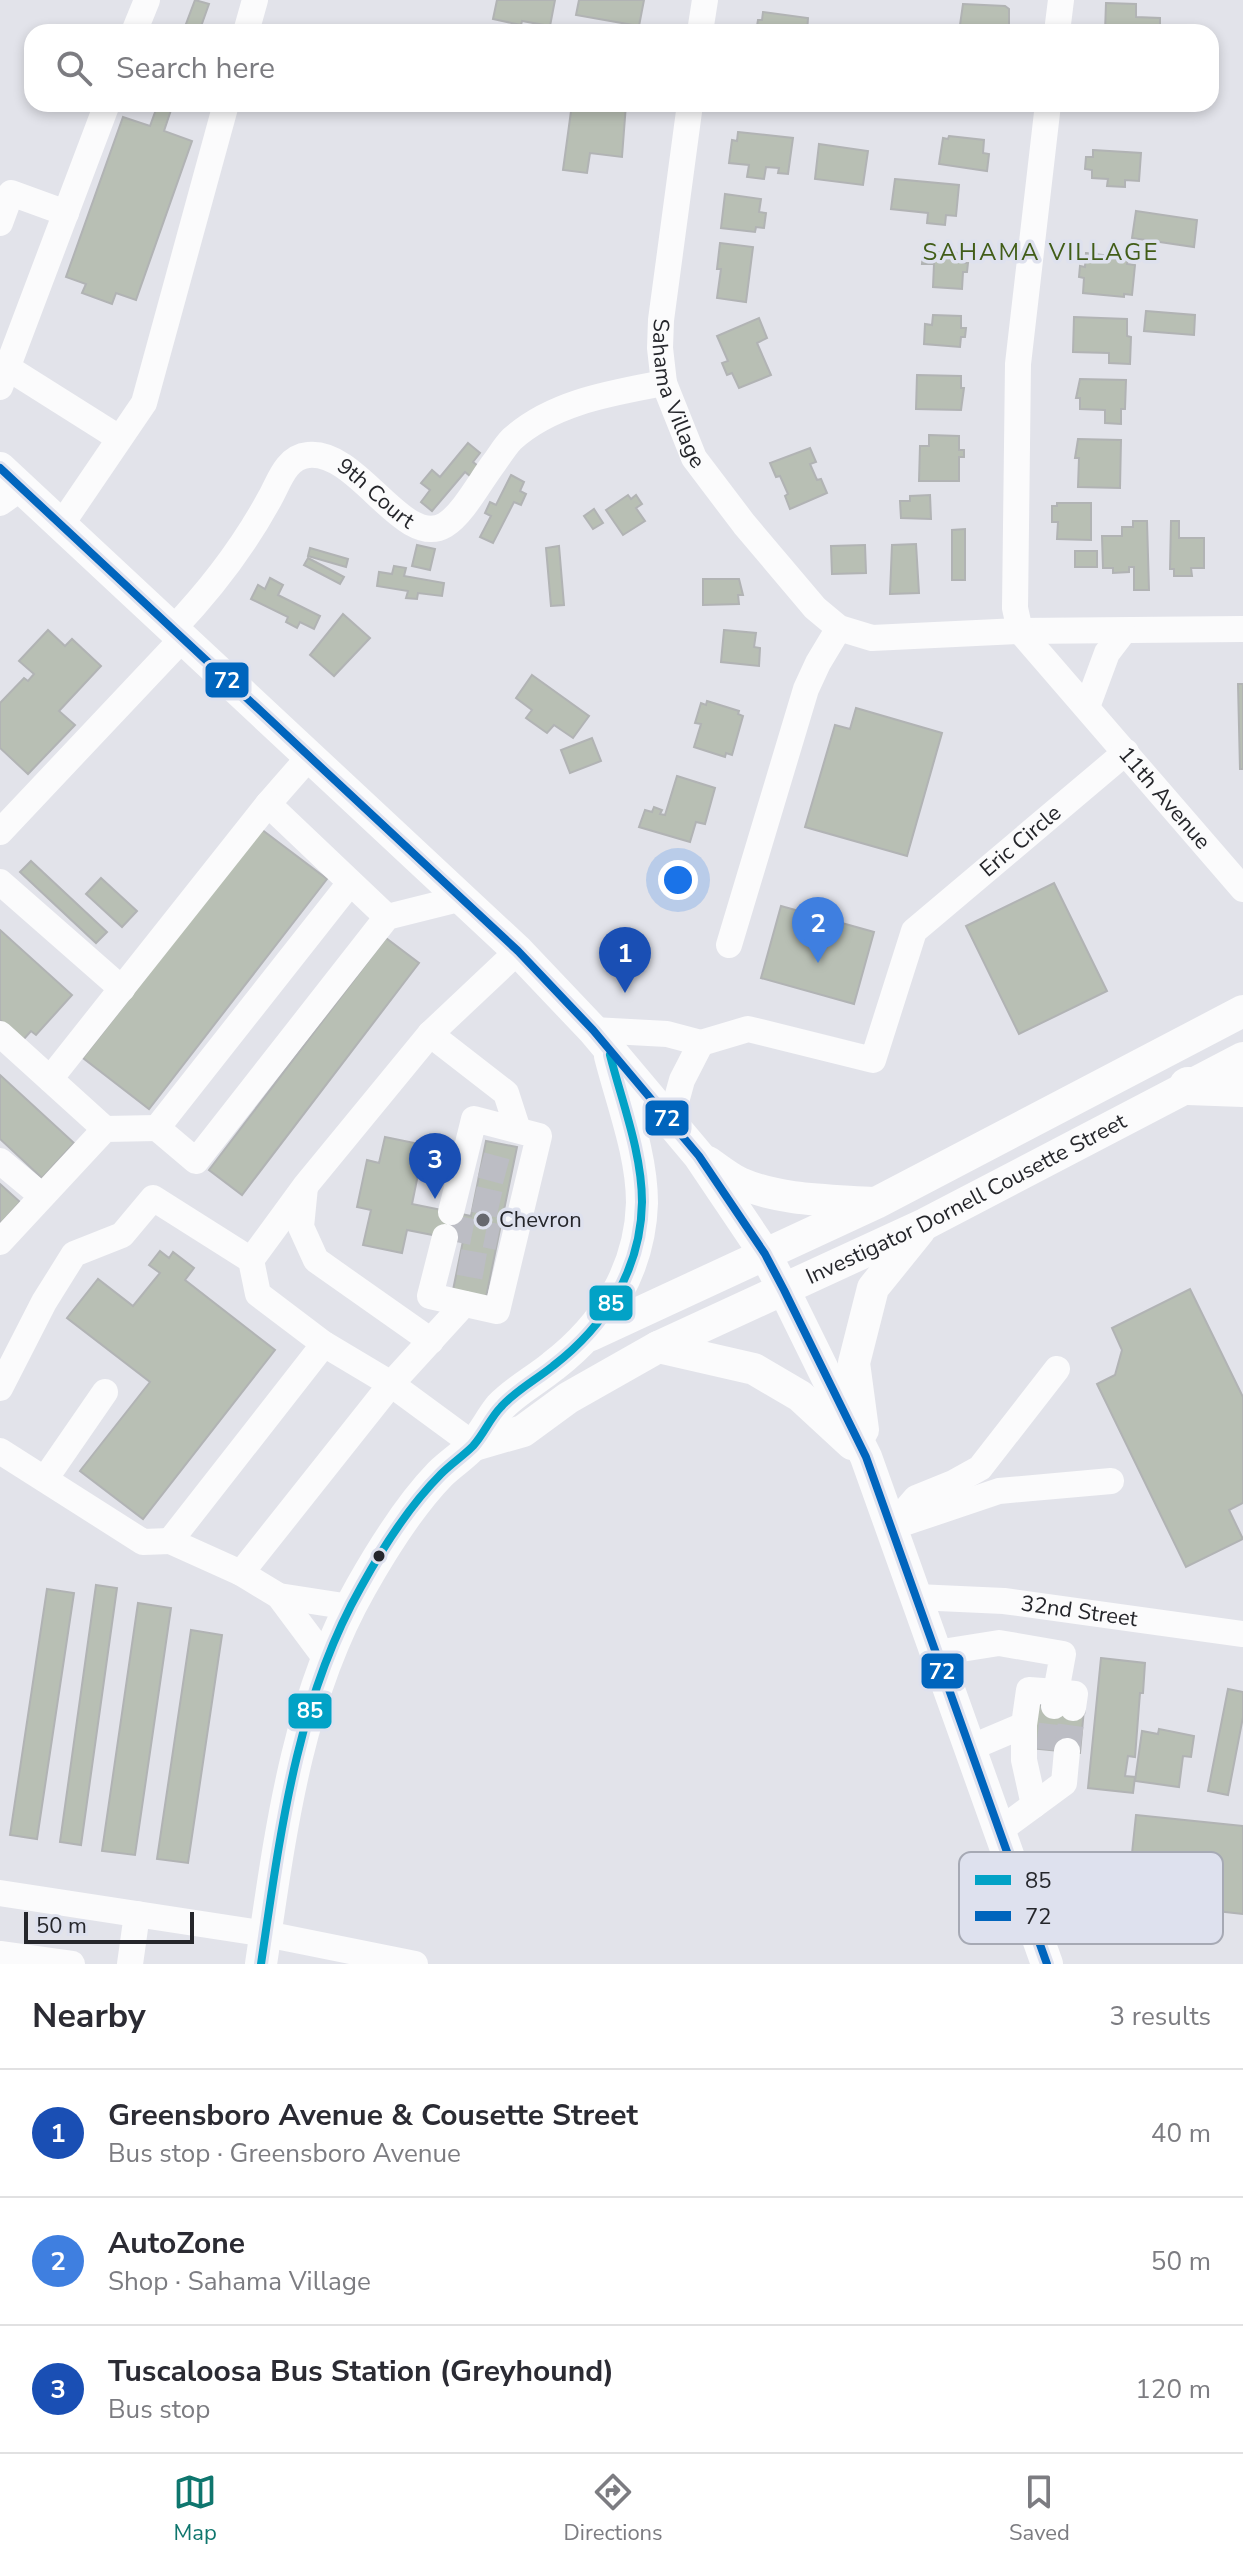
<!DOCTYPE html>
<html lang="en">
<head>
<meta charset="utf-8">
<style>
	body { margin:0; font-family:"Nunito Sans",sans-serif; background:#f7f7f7; color:#2b2b33 }
	.scale { position:absolute; left:24px; bottom:20px; width:170px; box-sizing:border-box; padding-left:8px; border:4px solid #25262b; border-top:0; font-size:22px; line-height:28px; white-space:nowrap; color:#25262b; -webkit-text-stroke:6px #dee1ee; paint-order:stroke }
	.you { position:absolute; left:678px; top:880px; width:28px; height:28px; margin:-20px; border:6px solid #fff; border-radius:50%; background:#1a73e8; box-shadow:0 0 0 12px #1a73e833 }
	.badge { display:grid; place-items:center; width:52px; height:52px; border-radius:50%; background:#0f766e; color:#fff; font-size:26px; font-weight:700 }
	.pin { position:absolute; translate:-50% -66px; filter:drop-shadow(0 2px 4px #0008) }
	.pin::after { content:''; position:absolute; top:42px; width:28px; height:24px; background:inherit; clip-path:polygon(0 0,100% 0,50% 100%) }
	.list { margin:0; padding:0; list-style:none }
	h2 { display:flex; justify-content:space-between; align-items:center; height:104px; margin:0; padding:0 32px; font-size:34px }
	h2 small { font-size:26px; font-weight:400; color:#7c7c81 }
	.list li { display:grid; grid-template-columns:52px 1fr auto; gap:24px; align-items:center; box-sizing:border-box; height:128px; padding:0 32px; border-top:2px solid #e1e1e2 }
	.list b { display:block; font-size:30px; white-space:nowrap }
	.list p { margin:0; font-size:26px; white-space:nowrap; color:#7c7c81 }
	.list em { font-size:26px; font-style:normal; color:#7c7c81 }
	.icon { flex:none; width:44px; height:44px; fill:none; stroke:currentColor; stroke-width:2; stroke-linecap:round; stroke-linejoin:round }
	.map { position:relative; flex:none; width:1243px; height:1964px; overflow:hidden }
	.search { position:absolute; background:#fff; box-shadow:0 4px 12px #0003; left:24px; right:24px; top:24px; height:88px; display:flex; align-items:center; gap:20px; box-sizing:border-box; padding:0 28px; border-radius:24px; color:#7c7c81; font-size:30px }
	.sheet { height:488px; background:#fff }
	nav { display:flex; justify-content:space-around; align-items:center; box-sizing:border-box; height:112px; border-top:2px solid #e1e1e2; background:#fff; font-size:22px; color:#7c7c81 }
	nav a { display:grid; justify-items:center; gap:4px }
	nav .on { color:#0f766e }
	.map>svg:first-child { display:block }
</style>
</head>
<body>
<div class="map">
<svg width="1243" height="1964" viewBox="0 0 1243 1964">
	<rect width="100%" height="100%" fill="#e2e3ea"/>
	<!-- building -->
	<g fill="#b8bfb4" stroke="#b1b3b4" stroke-width="2">
		<polygon points="195,0 209,4 199,32 183,32"/>
		<polygon points="497,0 555,0 550,26 522,21 521,25 493,19"/>
		<polygon points="579,0 644,0 639,26 576,15"/>
		<polygon points="1106,3 1136,4 1136,17 1160,18 1160,32 1105,32"/>
		<polygon points="963,4 1005,6 1009,9 1009,32 959,32"/>
		<polygon points="763,12 808,18 807,32 756,32 758,20 762,20"/>
		<polygon points="158,104 173,104 164,131 192,141 136,300 116,293 112,304 82,293 86,284 66,277 123,117 150,126"/>
		<polygon points="572,104 626,104 622,157 590,153 587,173 563,170"/>
		<polygon points="1104,104 1194,104 1194,107 1104,106"/>
		<polygon points="738,132 793,138 788,174 778,173 779,168 766,167 764,179 747,177 749,165 729,163 732,140 737,141"/>
		<polygon points="949,136 984,140 983,153 989,154 987,171 939,164 943,138 948,139"/>
		<polygon points="819,144 868,151 863,185 815,179"/>
		<polygon points="1093,150 1141,153 1139,181 1125,180 1125,187 1107,186 1108,179 1092,178 1092,170 1085,169 1086,157 1093,157"/>
		<polygon points="895,179 959,185 956,216 946,215 945,225 927,223 928,213 891,209"/>
		<polygon points="725,194 761,199 759,212 766,213 764,228 756,227 755,232 721,228"/>
		<polygon points="1136,211 1197,220 1194,247 1132,238"/>
		<polygon points="720,243 753,247 746,302 717,298 721,269 717,269"/>
		<polygon points="934,252 963,253 963,263 968,263 967,272 963,272 962,289 933,287 934,264 922,264 923,254"/>
		<polygon points="1086,253 1128,258 1127,264 1135,265 1132,295 1124,294 1124,297 1083,293 1084,278 1079,277 1080,266 1085,267"/>
		<polygon points="1146,311 1195,315 1194,335 1144,331"/>
		<polygon points="933,315 961,316 961,328 966,328 965,337 961,337 960,347 924,344 925,324 932,325"/>
		<polygon points="1074,317 1127,319 1127,336 1131,337 1130,364 1109,363 1109,353 1073,352"/>
		<polygon points="759,318 767,338 757,343 771,375 739,388 732,373 727,375 722,363 728,361 717,336"/>
		<polygon points="917,375 961,376 961,388 964,388 961,410 916,409"/>
		<polygon points="1080,379 1126,380 1125,409 1121,409 1121,424 1105,423 1105,410 1080,409 1080,398 1076,398"/>
		<polygon points="929,435 959,436 959,450 964,450 964,457 959,457 959,481 919,481 920,446 929,446"/>
		<polygon points="1078,439 1121,440 1120,488 1078,487 1079,458 1075,458"/>
		<polygon points="468,443 480,453 473,462 478,466 470,476 465,472 432,511 421,502 430,490 421,483 432,470 440,477"/>
		<polygon points="810,448 816,462 810,464 817,480 821,479 827,493 790,509 785,496 788,494 780,476 776,477 770,463"/>
		<polygon points="511,475 524,482 520,491 526,494 521,505 514,502 493,543 480,537 491,516 485,513 490,502 496,505"/>
		<polygon points="628,495 631,499 636,495 642,504 636,508 645,521 623,535 606,510"/>
		<polygon points="930,495 931,519 901,518 900,501 910,501 910,496"/>
		<polygon points="1057,503 1091,503 1091,540 1057,539 1058,522 1052,522 1052,506 1057,506"/>
		<polygon points="594,509 603,523 593,529 584,516"/>
		<polygon points="1133,521 1147,521 1149,590 1134,590 1134,567 1129,567 1129,572 1113,573 1113,568 1103,568 1102,536 1122,536 1122,527 1133,527"/>
		<polygon points="1171,521 1179,521 1179,538 1204,538 1204,568 1191,568 1192,576 1174,576 1174,569 1170,569"/>
		<polygon points="965,529 965,580 952,580 952,530"/>
		<polygon points="916,544 919,593 890,594 892,545"/>
		<polygon points="417,545 435,549 430,570 412,566"/>
		<polygon points="865,545 866,573 832,574 831,546"/>
		<polygon points="559,546 564,605 551,606 546,548"/>
		<polygon points="310,548 348,559 346,567 308,556"/>
		<rect x="1075" y="551" width="22" height="16"/>
		<polygon points="308,558 344,577 340,584 304,565"/>
		<polygon points="394,566 406,568 404,576 444,583 442,596 418,593 417,599 406,598 408,591 377,586 379,572 392,574"/>
		<polygon points="270,578 283,585 278,595 320,616 314,629 300,622 297,628 286,622 288,617 251,599 258,585 265,589"/>
		<polygon points="703,579 739,579 743,595 738,595 739,604 703,605"/>
		<polygon points="343,614 370,638 334,676 310,655"/>
		<polygon points="48,630 65,646 72,639 101,666 59,711 75,725 28,774 0,748 0,703 24,678 28,681 34,674 19,661"/>
		<polygon points="724,630 756,633 754,647 760,648 759,666 721,662"/>
		<polygon points="532,675 589,716 573,738 554,725 547,733 526,718 532,710 516,698"/>
		<polygon points="1238,684 1243,684 1243,769 1240,769"/>
		<polygon points="707,701 739,711 738,714 743,716 732,755 726,753 725,757 694,747 701,724 695,723 701,703 706,705"/>
		<polygon points="856,708 942,733 907,856 805,827 835,725 850,729"/>
		<polygon points="592,738 601,761 570,773 561,750"/>
		<polygon points="677,776 715,788 705,824 696,822 690,842 639,827 645,810 652,812 654,807 662,810 660,814 665,815"/>
		<polygon points="261,829 327,879 149,1109 83,1058"/>
		<polygon points="31,861 107,932 96,943 20,872"/>
		<polygon points="101,878 137,911 122,927 86,894"/>
		<polygon points="1054,883 1107,991 1019,1034 966,926"/>
		<polygon points="781,906 874,932 854,1004 761,978"/>
		<polygon points="0,930 72,995 36,1035 31,1031 23,1040 0,1020"/>
		<polygon points="386,938 419,963 242,1195 209,1170"/>
		<polygon points="0,1075 74,1143 42,1178 0,1139"/>
		<polygon points="385,1137 424,1145 412,1204 471,1216 486,1141 517,1147 486,1297 453,1290 463,1241 407,1230 402,1253 363,1245 371,1210 357,1207 367,1160 379,1163"/>
		<polygon points="0,1184 20,1202 0,1224"/>
		<polygon points="160,1251 169,1258 173,1252 194,1268 185,1280 275,1350 143,1519 80,1471 150,1382 67,1318 98,1279 133,1306 160,1273 149,1265"/>
		<polygon points="1190,1289 1243,1397 1243,1503 1229,1510 1243,1539 1186,1567 1097,1384 1115,1375 1122,1350 1112,1328"/>
		<polygon points="96,1585 117,1588 81,1845 60,1842"/>
		<polygon points="47,1589 74,1593 37,1839 10,1835"/>
		<polygon points="138,1603 171,1608 135,1855 102,1851"/>
		<polygon points="191,1630 222,1635 188,1863 157,1859"/>
		<polygon points="1101,1658 1145,1663 1143,1693 1140,1693 1135,1757 1128,1756 1125,1776 1135,1777 1133,1793 1088,1788"/>
		<polygon points="1228,1689 1243,1692 1243,1717 1228,1795 1208,1791"/>
		<polygon points="1034,1705 1084,1709 1080,1753 1030,1748"/>
		<polygon points="1159,1729 1194,1736 1191,1757 1183,1756 1179,1787 1135,1781 1142,1731 1158,1734"/>
		<polygon points="1136,1815 1243,1826 1243,1914 1127,1901"/>
	</g>
	<g fill="none" stroke-linecap="round" stroke-linejoin="round">
		<!-- minor-tunnel -->
		<g stroke="#bcbdc4" stroke-width="26" stroke-dasharray="26 13" stroke-linecap="butt">
			<polyline points="481,1165 511,1173"/>
			<polyline points="474,1199 505,1206"/>
			<polyline points="447,1227 498,1237"/>
			<polyline points="459,1262 492,1268"/>
			<polyline points="1049,1750 1054,1706"/>
			<polyline points="1067,1751 1073,1708"/>
		</g>
		<!-- minor -->
		<g stroke="#fbfbfc" stroke-width="26">
			<polyline points="134,32 147,0"/>
			<polyline points="246,32 255,0"/>
			<polyline points="700,32 705,0"/>
			<polyline points="1057,32 1061,0"/>
			<path id="s1" d="M690 104 661 320 660 348 664 383 694 458 744 524 815 608 839 628 872 638 1020 631 1243 629"/>
			<path id="s2" d="M1048 104 1018 364 1015 608 1020 631 1243 889"/>
			<polyline points="0,223 11,193 66,213"/>
			<polyline points="0,363 119,438"/>
			<polyline points="0,387 107,104"/>
			<polyline points="0,503 21,488"/>
			<polyline points="61,525 144,403 226,104"/>
			<path id="s3" d="M173 629C212 588 243 548 270 498 279 482 286 457 308 455 358 449 403 550 445 525 463 514 481 480 494 463 500 455 505 446 512 439 553 402 612 393 664 383"/>
			<polyline points="1087,707 1107,653 1123,632"/>
			<polyline points="310,756 268,804 387,917"/>
			<polyline points="0,832 183,638"/>
			<polyline points="0,882 122,989"/>
			<polyline points="350,883 157,1128 196,1161 387,917 463,898"/>
			<polyline points="729,945 806,689 818,663 839,628"/>
			<path id="s4" d="M593 1030 667 1034 701 1043 748 1029 873 1060 914 931 1126 752"/>
			<polyline points="0,1034 105,1129"/>
			<polyline points="430,1034 506,1093 518,1130"/>
			<polyline points="50,1079 268,804"/>
			<polyline points="671,1120 682,1080 701,1043"/>
			<polyline points="0,1161 42,1196"/>
			<polyline points="305,1187 301,1227 316,1260 431,1341"/>
			<polyline points="445,1237 430,1296 497,1311 539,1136 474,1119 451,1212"/>
			<polyline points="0,1242 105,1129 157,1128"/>
			<polyline points="251,1260 306,1185 430,1034 518,951"/>
			<polyline points="324,1344 170,1541 241,1573 279,1596 350,1607"/>
			<polyline points="0,1388 44,1302 74,1254 122,1235 153,1198 251,1260 258,1294 324,1344 391,1384 474,1445"/>
			<polyline points="0,1451 143,1542 170,1541"/>
			<polyline points="45,1479 105,1392"/>
			<polyline points="895,1526 999,1491 1111,1481"/>
			<polyline points="891,1527 916,1498 953,1483 980,1468 1057,1369"/>
			<polyline points="241,1573 391,1384 464,1304"/>
			<polyline points="279,1596 326,1659"/>
			<path id="s5" d="M916 1597 1004 1601 1243 1634"/>
			<polyline points="936,1653 999,1643 1063,1654 1056,1692 1029,1690 1024,1725 970,1748"/>
			<polyline points="1054,1706 1056,1692 1075,1694 1073,1708"/>
			<polyline points="1024,1725 1024,1760 1034,1805"/>
			<polyline points="999,1831 1064,1783 1067,1751"/>
			<polyline points="0,1893 266,1934 415,1964"/>
			<polyline points="0,1954 72,1964"/>
			<polyline points="130,1964 137,1914"/>
		</g>
		<!-- major -->
		<g stroke="#fbfbfc" stroke-width="32">
			<polyline points="0,468 518,951 593,1030 699,1156 765,1254 784,1290 866,1457 1047,1964"/>
			<path d="M708 1162C718 1169 729 1178 740 1183 781 1201 829 1200 873 1203"/>
			<polyline points="591,1335 876,1203 1243,1011"/>
			<polyline points="658,1347 754,1369 800,1396 852,1444"/>
			<polyline points="863,1430 854,1363 873,1288 919,1231"/>
			<path id="s6" d="M474 1445 523 1431 568 1398 658 1347 925 1224 1243 1058"/>
			<path d="M261 1964C280 1836 296 1701 361 1587 383 1548 409 1506 440 1474 450 1464 463 1456 472 1446 483 1435 490 1419 500 1407 515 1391 536 1380 553 1366 605 1326 640 1270 642 1203 642 1154 622 1103 610 1056"/>
		</g>
		<!-- highway -->
		<polyline stroke="#fbfbfc" stroke-width="38" points="1188,1086 1243,1088"/>
		<!-- bus-1 casing -->
		<g stroke="#dee1ee" stroke-width="14">
			<path id="bus-1" d="M261 1964C280 1836 296 1701 361 1587 383 1547 409 1506 441 1474 451 1464 463 1456 473 1446 484 1434 490 1418 501 1407 515 1391 537 1379 553 1366 605 1326 641 1270 642 1202 642 1153 622 1102 610 1055"/>
		</g>
		<!-- bus-2 casing -->
		<g stroke="#dee1ee" stroke-width="14">
			<polyline id="bus-2" points="0,468 518,951 593,1030 699,1156 765,1254 784,1290 866,1457 1047,1964"/>
		</g>
		<!-- bus-1 -->
		<use href="#bus-1" stroke="#02a2c6" stroke-width="8"/>
		<!-- bus-2 -->
		<use href="#bus-2" stroke="#0065bd" stroke-width="8"/>
	</g>
	<!-- markers -->
	<circle fill="#67686e" stroke="#dee1ee" stroke-width="3" cx="483" cy="1220" r="8"/>
	<circle fill="#25262b" stroke="#dee1ee" stroke-width="3" cx="379" cy="1556" r="7"/>
	<g text-anchor="middle" dominant-baseline="central" stroke-width="7" stroke-linejoin="round" paint-order="stroke">
		<!-- street labels -->
		<g font-size="22" fill="#25262b" stroke="#dee1ee">
			<text stroke="none"><textPath href="#s1" startOffset="294">Sahama Village</textPath></text>
			<text stroke="none"><textPath href="#s3" startOffset="304">9th Court</textPath></text>
			<text stroke="none"><textPath href="#s2" startOffset="750">11th Avenue</textPath></text>
			<text stroke="none"><textPath href="#s4" startOffset="562">Eric Circle</textPath></text>
			<text stroke="none"><textPath href="#s6" startOffset="552">Investigator Dornell Cousette Street</textPath></text>
			<text stroke="none"><textPath href="#s5" startOffset="164">32nd Street</textPath></text>
		</g>
		<!-- poi labels -->
		<g font-size="22" fill="#25262b" stroke="#dee1ee" text-anchor="start">
			<text x="499" y="1220">Chevron</text>
		</g>
		<!-- neighbourhood labels -->
		<g font-size="24" letter-spacing="2" fill="#415d18" stroke="#dee1ee">
			<text x="1041" y="252">SAHAMA VILLAGE</text>
		</g>
	</g>
	<!-- legend -->
	<rect x="959" y="1852" width="264" height="92" rx="12" fill="#dee1ee" stroke="#a6a9b4" stroke-width="2"/>
	<rect x="975" y="1875" width="36" height="10" fill="#02a2c6"/>
	<rect x="975" y="1911" width="36" height="10" fill="#0065bd"/>
	<g font-size="22" fill="#25262b">
		<text x="1025" y="1888">85</text>
		<text x="1025" y="1924">72</text>
	</g>
	<g stroke="#dee1ee" stroke-width="3">
		<rect x="204" y="661" width="46" height="38" rx="8" fill="#0065bd"/>
		<rect x="644" y="1099" width="46" height="38" rx="8" fill="#0065bd"/>
		<rect x="588" y="1284" width="46" height="38" rx="8" fill="#02a2c6"/>
		<rect x="920" y="1652" width="45" height="38" rx="8" fill="#0065bd"/>
		<rect x="287" y="1692" width="46" height="38" rx="8" fill="#02a2c6"/>
	</g>
	<g font-size="22" text-anchor="middle" font-weight="bold" fill="#fff">
		<text x="227" y="688">72</text>
		<text x="667" y="1126">72</text>
		<text x="611" y="1311">85</text>
		<text x="942" y="1679">72</text>
		<text x="310" y="1718">85</text>
	</g>
</svg>
<div class="scale">50 m</div>
<div class="you"></div>
<div class="pin badge" style="left:625px;top:993px;background:#1a4fb4">1</div>
<div class="pin badge" style="left:818px;top:963px;background:#3f7fe0">2</div>
<div class="pin badge" style="left:435px;top:1199px;background:#1a4fb4">3</div>
<div class="search"><svg class="icon" aria-label="search" viewBox="0 0 24 24"><circle cx="10" cy="10" r="6"/><path d="M15 15l6 6"/></svg>Search here</div>
</div>
<section class="sheet">
<h2>Nearby<small>3 results</small></h2>
<ul class="list">
<li><span class="badge" style="background:#1a4fb4">1</span><div><b>Greensboro Avenue &amp; Cousette Street</b><p>Bus stop · Greensboro Avenue</p></div><em>40 m</em></li>
<li><span class="badge" style="background:#3f7fe0">2</span><div><b>AutoZone</b><p>Shop · Sahama Village</p></div><em>50 m</em></li>
<li><span class="badge" style="background:#1a4fb4">3</span><div><b>Tuscaloosa Bus Station (Greyhound)</b><p>Bus stop</p></div><em>120 m</em></li>
</ul>
</section>
<nav>
<a class="on"><svg class="icon" aria-label="map" viewBox="0 0 24 24"><path d="M3 6l6-2 6 2 6-2v14l-6 2-6-2-6 2zM9 4v14M15 6v14"/></svg>Map</a>
<a><svg class="icon" aria-label="directions" viewBox="0 0 24 24"><path d="M12 3l9 9-9 9-9-9zM9 14v-3h6M13 9l2 2-2 2"/></svg>Directions</a>
<a><svg class="icon" aria-label="saved" viewBox="0 0 24 24"><path d="M7 4h10v16l-5-4-5 4z"/></svg>Saved</a>
</nav>
</body>
</html>
